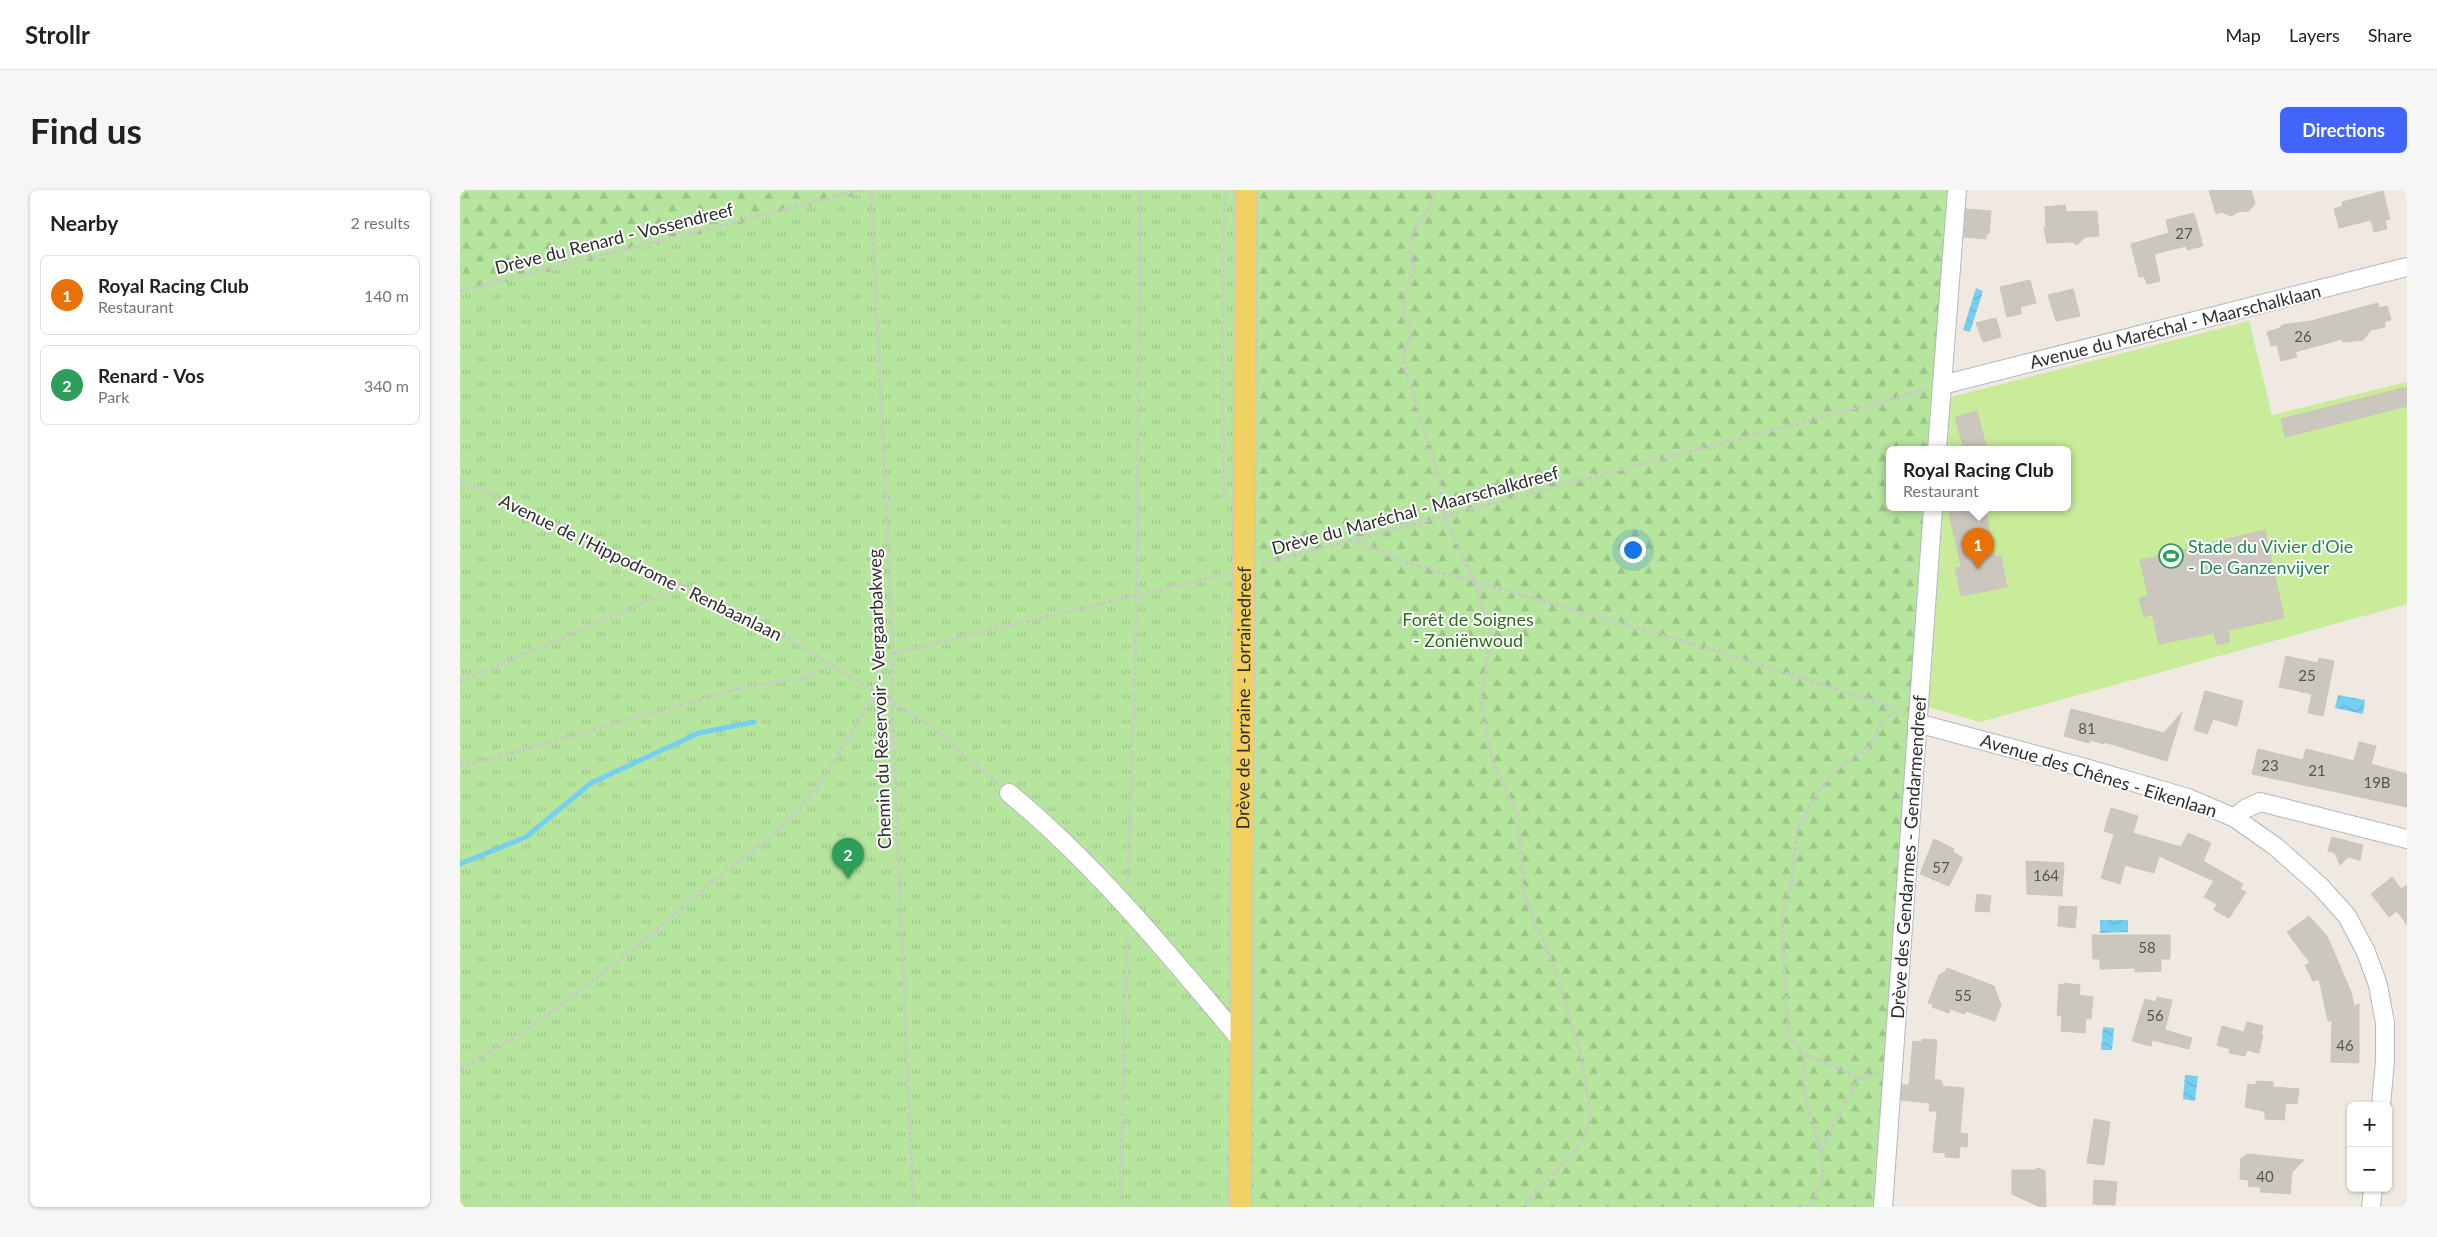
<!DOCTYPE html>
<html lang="en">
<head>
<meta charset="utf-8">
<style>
	body { margin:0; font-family:Lato,sans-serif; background:#f6f6f6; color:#202124 }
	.controls { position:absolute; right:15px; bottom:15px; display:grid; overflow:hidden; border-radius:8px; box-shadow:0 1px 4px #0004 }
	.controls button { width:45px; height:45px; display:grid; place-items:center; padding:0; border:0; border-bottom:1px solid #e0e0e0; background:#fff; color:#202124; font:25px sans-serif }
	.you { position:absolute; left:1172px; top:359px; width:18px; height:18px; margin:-12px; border:4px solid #fff; border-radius:50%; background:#1a73e8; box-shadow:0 0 0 8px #1a73e833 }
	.badge { display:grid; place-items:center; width:32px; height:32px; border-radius:50%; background:#4264fb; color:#fff; font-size:16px; font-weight:700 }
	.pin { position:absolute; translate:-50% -41px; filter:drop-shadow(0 1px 2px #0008) }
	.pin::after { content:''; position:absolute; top:26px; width:18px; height:15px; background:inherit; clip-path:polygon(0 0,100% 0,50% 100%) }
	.popup { position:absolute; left:1426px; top:256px; width:185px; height:65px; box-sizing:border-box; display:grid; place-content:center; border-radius:8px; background:#fff; filter:drop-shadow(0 1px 4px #0005); font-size:16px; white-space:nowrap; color:#757577 }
	.popup b { font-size:19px; color:#202124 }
	.popup::after { content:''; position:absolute; left:50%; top:100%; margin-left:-10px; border:10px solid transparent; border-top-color:#fff }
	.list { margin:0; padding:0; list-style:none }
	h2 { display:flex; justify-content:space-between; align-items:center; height:65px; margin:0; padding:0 20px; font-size:21px }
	h2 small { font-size:16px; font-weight:400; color:#757577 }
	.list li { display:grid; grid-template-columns:32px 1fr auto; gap:15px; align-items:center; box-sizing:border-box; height:80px; margin:0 10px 10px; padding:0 10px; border:1px solid #e0e0e0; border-radius:8px }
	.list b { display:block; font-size:19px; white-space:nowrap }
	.list p { margin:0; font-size:16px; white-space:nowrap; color:#757577 }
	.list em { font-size:16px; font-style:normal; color:#757577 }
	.map { position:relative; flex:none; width:1947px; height:1017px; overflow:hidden; border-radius:8px }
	header { display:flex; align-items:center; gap:30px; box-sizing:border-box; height:70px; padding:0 25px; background:#fff; border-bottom:1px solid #e0e0e0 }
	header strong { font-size:24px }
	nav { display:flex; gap:28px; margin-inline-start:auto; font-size:18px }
	.intro { display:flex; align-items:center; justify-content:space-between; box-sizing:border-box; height:120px; padding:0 30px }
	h1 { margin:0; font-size:35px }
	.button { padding:12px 22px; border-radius:8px; background:#4264fb; color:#fff; font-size:18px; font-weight:700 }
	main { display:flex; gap:30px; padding:0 30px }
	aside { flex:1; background:#fff; border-radius:8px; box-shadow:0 1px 4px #0004 }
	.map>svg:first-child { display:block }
</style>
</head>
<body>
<header>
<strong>Strollr</strong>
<nav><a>Map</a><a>Layers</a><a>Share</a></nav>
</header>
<div class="intro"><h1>Find us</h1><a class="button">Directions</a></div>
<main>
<aside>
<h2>Nearby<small>2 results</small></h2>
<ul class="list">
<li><span class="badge" style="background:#e8710a">1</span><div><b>Royal Racing Club</b><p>Restaurant</p></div><em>140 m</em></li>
<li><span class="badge" style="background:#2e9e5b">2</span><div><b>Renard - Vos</b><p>Park</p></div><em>340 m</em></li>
</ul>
</aside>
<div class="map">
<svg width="1947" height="1017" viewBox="0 0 1947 1017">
	<defs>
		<pattern id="forest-firs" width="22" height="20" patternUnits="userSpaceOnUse" patternTransform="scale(1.25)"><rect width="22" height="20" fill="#b6e59e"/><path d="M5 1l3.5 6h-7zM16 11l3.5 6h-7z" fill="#9dc588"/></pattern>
		<pattern id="park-tufts" width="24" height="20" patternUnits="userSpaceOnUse" patternTransform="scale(1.25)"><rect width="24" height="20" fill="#b6e59e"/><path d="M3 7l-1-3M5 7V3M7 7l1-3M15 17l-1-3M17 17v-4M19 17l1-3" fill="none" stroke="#9dc588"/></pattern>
		<pattern id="water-waves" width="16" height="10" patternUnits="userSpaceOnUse" patternTransform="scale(1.25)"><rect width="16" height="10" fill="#75cff0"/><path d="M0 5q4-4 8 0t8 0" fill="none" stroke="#66b2ce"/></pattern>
	</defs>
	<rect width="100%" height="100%" fill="#efe9e1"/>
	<!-- forest -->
	<polygon fill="url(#forest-firs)" points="0,0 1493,0 1474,260 1429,260 1429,318 1469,318 1418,1017 0,1017"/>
	<!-- park -->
	<polygon fill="url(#park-tufts)" points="416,0 781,0 773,1017 0,1017 0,104"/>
	<!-- pitch -->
	<polygon fill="#c9ec9a" points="1789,131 1812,225 1947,192 1947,414 1520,532 1464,516 1479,318 1607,318 1607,260 1483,260 1487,208"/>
	<!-- water -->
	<g fill="url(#water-waves)">
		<polygon points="1516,98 1523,101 1510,142 1503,140"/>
		<polygon points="1878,505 1905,510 1903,524 1875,518"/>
		<polygon points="1640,730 1668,730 1668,742 1640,743"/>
		<polygon points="1643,837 1654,838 1652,860 1641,860"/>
		<polygon points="1725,885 1738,886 1735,911 1723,909"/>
	</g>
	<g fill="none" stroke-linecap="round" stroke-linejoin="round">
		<!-- stream -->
		<polyline stroke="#75cff0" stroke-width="5" points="0,674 66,647 131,593 239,543 294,532"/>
	</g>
	<!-- building -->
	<g fill="#cbc7bf" stroke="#cbc5ba">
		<polygon points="1749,0 1791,0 1795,14 1789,21 1778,22 1771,26 1761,22 1756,24"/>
		<polygon points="1923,1 1930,29 1925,30 1927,39 1914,42 1911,30 1879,38 1874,19 1883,16 1882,12"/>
		<polygon points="1605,15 1606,22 1637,21 1639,46 1625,47 1617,55 1613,52 1587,53 1584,38 1586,37 1585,17"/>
		<polygon points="1506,19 1531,21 1529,44 1526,44 1526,49 1504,47"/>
		<polygon points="1734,23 1743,56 1727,60 1726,56 1694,64 1700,91 1687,94 1684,86 1679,87 1671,54 1709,43 1706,30"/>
		<polygon points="1570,90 1576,113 1560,117 1561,124 1547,127 1540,97"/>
		<polygon points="1613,99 1620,126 1596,131 1588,105"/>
		<polygon points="1918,113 1919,118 1927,116 1931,130 1924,132 1925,137 1911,140 1903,150 1883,152 1882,149 1835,162 1837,167 1821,171 1817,155 1811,156 1807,142 1820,138 1822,135 1851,131"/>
		<polygon points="1536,128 1541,147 1523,152 1516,133"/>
		<polygon points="1947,197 1947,216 1825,247 1821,229"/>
		<polygon points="1517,221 1527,260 1504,260 1495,227"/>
		<polygon points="1488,318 1525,318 1535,367 1541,366 1547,397 1501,406 1495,378 1501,377"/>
		<polygon points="1805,340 1824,428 1768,440 1770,452 1757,455 1754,443 1699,454 1692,424 1684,427 1679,408 1688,406 1680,370"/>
		<polygon points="1826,466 1858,473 1859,468 1874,471 1863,526 1848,523 1852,504 1819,497"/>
		<polygon points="1745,501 1783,511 1777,536 1753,529 1747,544 1734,540"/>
		<polygon points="1611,519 1704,543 1722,522 1707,571 1644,552 1644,554 1630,550 1629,553 1604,546"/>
		<polygon points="1899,552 1916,556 1911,574 1947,584 1947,617 1792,584 1798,559 1843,570 1846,559 1894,571"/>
		<polygon points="1651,618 1678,626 1673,643 1721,657 1728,643 1751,653 1743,671 1783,694 1780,699 1786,702 1769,728 1754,720 1757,714 1744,707 1754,691 1699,666 1694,683 1665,675 1660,694 1641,688 1654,644 1644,641"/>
		<polygon points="1872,647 1903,655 1900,670 1888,667 1880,675 1875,663 1868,661"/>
		<polygon points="1474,649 1494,659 1493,662 1503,668 1489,696 1460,684"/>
		<polygon points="1566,671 1604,673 1602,706 1567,704"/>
		<polygon points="1932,687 1941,699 1947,695 1947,735 1937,721 1929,727 1911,704"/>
		<polygon points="1517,704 1531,706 1529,722 1515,721"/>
		<polygon points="1599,716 1617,717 1615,738 1598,736"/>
		<polygon points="1849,726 1867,746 1891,802 1894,816 1899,814 1899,873 1871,872 1872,830 1868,831 1859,789 1853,791 1845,775 1850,773 1827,742"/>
		<polygon points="1632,745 1710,745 1710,769 1701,769 1701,781 1675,782 1675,778 1640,779 1640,769 1633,769"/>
		<polygon points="1487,778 1534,796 1541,815 1535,831 1506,821 1504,824 1491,819 1489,823 1472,817 1473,814 1468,813 1479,785 1485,782"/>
		<polygon points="1604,793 1620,795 1619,805 1633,807 1631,829 1626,828 1625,843 1601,841 1602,826 1597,825 1599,794 1604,795"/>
		<polygon points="1697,807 1712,810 1705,840 1732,848 1729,859 1692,850 1691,856 1672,851 1685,809 1696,812"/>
		<polygon points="1787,832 1803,836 1801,844 1803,845 1799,863 1787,860 1785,866 1769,863 1770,859 1757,855 1762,836 1784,842"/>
		<polygon points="1462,849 1477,850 1474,889 1482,891 1482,896 1504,898 1500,943 1508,944 1507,957 1500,956 1499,968 1485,967 1485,963 1473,962 1477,921 1469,921 1470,913 1441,910 1442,895 1449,895 1453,851 1462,852"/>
		<polygon points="1796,891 1813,892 1813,897 1839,899 1837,914 1826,913 1824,930 1805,929 1805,923 1803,921 1785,917 1788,894 1796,895"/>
		<polygon points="1634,929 1650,932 1644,975 1627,973"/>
		<polygon points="1788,964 1844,970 1832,982 1830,1004 1800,1002 1801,997 1788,996 1789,990 1780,989 1781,968"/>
		<polygon points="1578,978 1585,981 1586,1017 1580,1017 1552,1004 1552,980 1574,980"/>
		<polygon points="1634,990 1657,992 1655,1015 1633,1014"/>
	</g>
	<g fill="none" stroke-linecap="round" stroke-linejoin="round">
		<!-- minor casing -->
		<g stroke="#b4b7c1" stroke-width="20">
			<g id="minor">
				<polyline points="1482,195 1947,77"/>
				<polyline points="1477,260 1497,0"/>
				<polyline points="1457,533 1625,578 1728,608 1775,628 1816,657 1860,696 1887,726 1906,762 1918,795 1925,833 1925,870 1921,916"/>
				<path d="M549 603C636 675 708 763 780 849"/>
				<polyline points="1775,628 1785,619 1800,612 1947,649"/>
				<polyline points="1423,1017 1473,318"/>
				<polyline points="1911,1017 1913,998"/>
			</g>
		</g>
		<!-- major casing -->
		<g stroke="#c9c9c9" stroke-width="24">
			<g id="major">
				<path id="s1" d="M780 1017 786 0"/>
			</g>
		</g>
		<!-- path -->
		<g stroke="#c9c9c9" stroke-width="3" stroke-dasharray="4 2.5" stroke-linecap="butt">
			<polyline points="411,0 433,463 432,513 453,1017"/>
			<polyline points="973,0 973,8 967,21 953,43 950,58 954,82 944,106 943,125 950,136 950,150 943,164 946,183 979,287 985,328 1015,392 1031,444 1021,511 1023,530 1034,575 1058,625 1064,706 1093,775 1119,856 1130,921 1126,944 1112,964 1062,1017"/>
			<polyline points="0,101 402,0"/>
			<polyline points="0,290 301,432 472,537 537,593"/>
			<polyline points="764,309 762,148 765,0"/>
			<polyline points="897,351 945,372 1244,457 1442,520"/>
			<polyline points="801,374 1465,200"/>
			<polyline points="433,463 766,384"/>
			<polyline points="0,492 224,395"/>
			<polyline points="0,576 41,566 280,498 347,487 372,476"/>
			<polyline points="668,694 677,405 680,0"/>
			<polyline points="1345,865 1399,887"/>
			<path d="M0 879C91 830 165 767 243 700 274 673 311 651 338 620 367 587 392 540 416 503"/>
			<polyline points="1361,960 1399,887 1418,884"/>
			<polyline points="660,1017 667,743"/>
			<path d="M1346 1017C1382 980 1349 941 1344 900 1343 889 1344 877 1345 865L1328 845 1322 725 1332 691 1337 641 1356 604 1380 577 1409 557 1423 531 1438 519"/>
		</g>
		<!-- minor -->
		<use href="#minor" stroke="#fff" stroke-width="18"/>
		<!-- major -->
		<use href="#major" stroke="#f2d163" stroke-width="21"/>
	</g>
	<!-- icons -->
	<defs>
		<g id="stadium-ring" transform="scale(1.25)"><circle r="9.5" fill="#fff" stroke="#2e9e5b" stroke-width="1.5"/><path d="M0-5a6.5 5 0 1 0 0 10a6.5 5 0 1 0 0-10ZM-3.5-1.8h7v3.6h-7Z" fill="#2e9e5b"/></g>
	</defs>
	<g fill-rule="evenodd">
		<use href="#stadium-ring" x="1711" y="366"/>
	</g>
	<g text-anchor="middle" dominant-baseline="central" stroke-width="4" stroke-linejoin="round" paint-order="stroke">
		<!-- number labels -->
		<g font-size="15" fill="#555452">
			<text x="1724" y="43">27</text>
			<text x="1843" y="146">26</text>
			<text x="1847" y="485">25</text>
			<text x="1627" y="538">81</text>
			<text x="1810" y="575">23</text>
			<text x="1857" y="580">21</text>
			<text x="1917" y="592">19B</text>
			<text x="1481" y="677">57</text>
			<text x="1586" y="685">164</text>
			<text x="1687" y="757">58</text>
			<text x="1503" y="805">55</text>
			<text x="1695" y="825">56</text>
			<text x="1885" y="855">46</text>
			<text x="1805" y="986">40</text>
		</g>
		<!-- street labels -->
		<g font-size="18" fill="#2e2e2e" stroke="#fff">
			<text transform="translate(154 48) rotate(-14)">Drève du Renard - Vossendreef</text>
			<text transform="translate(1715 136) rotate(-14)">Avenue du Maréchal - Maarschalklaan</text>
			<text transform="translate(955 320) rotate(-15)">Drève du Maréchal - Maarschalkdreef</text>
			<text transform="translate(181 377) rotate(26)">Avenue de l'Hippodrome - Renbaanlaan</text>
			<text stroke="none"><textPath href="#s1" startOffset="509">Drève de Lorraine - Lorrainedreef</textPath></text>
			<text transform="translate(419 509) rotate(-92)">Chemin du Réservoir - Vergaarbakweg</text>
			<text transform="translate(1639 585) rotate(17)">Avenue des Chênes - Eikenlaan</text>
			<text transform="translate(1448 667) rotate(-86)">Drève des Gendarmes - Gendarmendreef</text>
		</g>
		<!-- leisure labels -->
		<g font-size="18" fill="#27864d" stroke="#fff" text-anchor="start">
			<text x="1728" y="356">Stade du Vivier d'Oie<tspan x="1728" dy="21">- De Ganzenvijver</tspan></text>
		</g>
		<!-- park labels -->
		<g font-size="18" fill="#2c6e1b" stroke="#fff">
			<text x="1008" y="429">Forêt de Soignes<tspan x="1008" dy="21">- Zoniënwoud</tspan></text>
		</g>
	</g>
</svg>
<div class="controls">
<button>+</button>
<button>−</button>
</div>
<div class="you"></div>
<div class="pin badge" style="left:1518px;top:379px;background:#e8710a">1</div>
<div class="popup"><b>Royal Racing Club</b>Restaurant</div>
<div class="pin badge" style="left:388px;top:689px;background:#2e9e5b">2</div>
</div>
</main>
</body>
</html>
